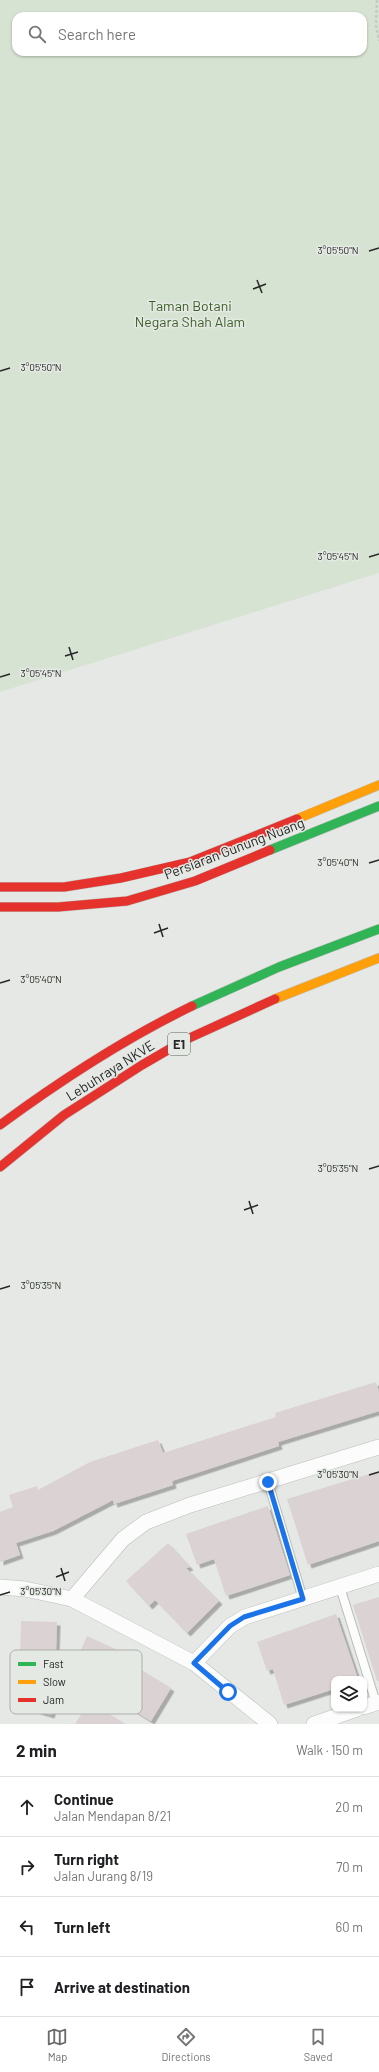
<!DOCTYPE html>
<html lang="en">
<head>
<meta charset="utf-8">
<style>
	body { margin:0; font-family:Barlow,sans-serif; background:#f2f2f2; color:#202124 }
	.controls { position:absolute; right:12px; bottom:12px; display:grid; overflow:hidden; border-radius:8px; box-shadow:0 1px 3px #0004 }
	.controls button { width:36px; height:36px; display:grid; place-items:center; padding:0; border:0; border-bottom:1px solid #e0e0e0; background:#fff; color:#202124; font:20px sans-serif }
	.stop { position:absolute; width:12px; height:12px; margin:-9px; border:3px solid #1a73e8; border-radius:50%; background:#fff }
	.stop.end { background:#1a73e8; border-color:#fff; box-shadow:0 1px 4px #0008 }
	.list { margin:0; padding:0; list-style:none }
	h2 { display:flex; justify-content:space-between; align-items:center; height:52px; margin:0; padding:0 16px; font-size:17px }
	h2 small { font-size:13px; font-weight:400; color:#757577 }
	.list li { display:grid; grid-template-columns:26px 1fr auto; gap:12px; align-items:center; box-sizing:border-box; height:60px; padding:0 16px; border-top:1px solid #e0e0e0 }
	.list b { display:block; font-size:15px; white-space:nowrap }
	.list p { margin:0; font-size:13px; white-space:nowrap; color:#757577 }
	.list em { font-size:13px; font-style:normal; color:#757577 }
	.icon { flex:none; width:22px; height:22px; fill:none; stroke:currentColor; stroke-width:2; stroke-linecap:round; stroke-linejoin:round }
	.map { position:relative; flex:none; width:379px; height:1724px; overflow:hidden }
	.search { position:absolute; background:#fff; box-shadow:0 1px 3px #0004; left:12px; right:12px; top:12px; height:44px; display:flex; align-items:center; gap:10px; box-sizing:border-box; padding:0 14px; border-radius:12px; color:#757577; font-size:15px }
	.sheet { height:292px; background:#fff }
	nav { display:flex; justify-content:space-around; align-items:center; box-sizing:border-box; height:56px; border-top:1px solid #e0e0e0; background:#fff; font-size:11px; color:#757577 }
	nav a { display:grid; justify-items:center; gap:2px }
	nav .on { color:#696b69 }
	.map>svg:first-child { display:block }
</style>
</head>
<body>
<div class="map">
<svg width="379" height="1724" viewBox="0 0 379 1724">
	<defs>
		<filter id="shadow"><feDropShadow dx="3.5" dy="3.5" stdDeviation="0" flood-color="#0004"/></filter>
	</defs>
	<rect width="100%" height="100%" fill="#e6e8e5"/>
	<!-- green -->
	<path fill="#d7e3d2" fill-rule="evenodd" d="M0 0H379V573L0 692ZM16 16H363V52H16Z"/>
	<!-- building -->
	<g fill="#dad2d3" filter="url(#shadow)">
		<polygon points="376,1382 379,1392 379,1411 278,1442 279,1446 172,1481 173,1485 142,1495 114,1504 113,1500 53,1531 16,1543 20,1555 0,1562 0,1512 13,1507 9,1495 37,1486 38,1490 90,1462 158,1440 163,1453 276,1417 275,1413"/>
		<polygon points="379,1471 379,1541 308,1565 287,1499"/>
		<polygon points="268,1506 290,1575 226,1596 214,1559 197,1565 186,1534"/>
		<polygon points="168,1543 190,1567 186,1568 219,1601 187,1633 155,1600 149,1606 126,1581"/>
		<polygon points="379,1597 379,1681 377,1681 353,1605"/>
		<polygon points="336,1614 358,1679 334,1679 334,1689 284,1705 273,1669 267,1671 257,1642"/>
		<polygon points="21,1621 57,1622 54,1705 51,1715 17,1705 30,1659 20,1659"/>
		<polygon points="87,1636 120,1651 105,1685 72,1671"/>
		<polygon points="140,1669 171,1688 151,1721 120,1702"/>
		<polygon points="89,1702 126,1724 75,1724"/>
	</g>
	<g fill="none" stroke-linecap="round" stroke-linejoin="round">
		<!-- lane casing -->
		<g stroke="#bcbdbb" stroke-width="10">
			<g id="lane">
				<polyline points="268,1482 303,1599"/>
				<polyline points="340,1587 376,1703"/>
			</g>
		</g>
		<!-- street casing -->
		<g stroke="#bcbdbb" stroke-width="16">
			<g id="street">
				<polyline points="0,1587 25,1589 72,1599 194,1663 270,1724"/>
				<polyline points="72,1599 123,1539 146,1522 190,1505 379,1447"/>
				<polyline points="194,1663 230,1626 245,1617 379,1574"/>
				<polyline points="364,1707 379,1702"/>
				<polyline points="314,1724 357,1709"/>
			</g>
		</g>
		<!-- fast casing -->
		<g stroke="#bcbdbb" stroke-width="10">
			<g id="fast">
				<polyline points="270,850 379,806"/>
				<polyline points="192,1006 279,967 379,929"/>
			</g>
		</g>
		<!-- slow casing -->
		<g stroke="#bcbdbb" stroke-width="10">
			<g id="slow">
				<polyline points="297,819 379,785"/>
				<polyline points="275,999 379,958"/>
			</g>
		</g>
		<!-- jam casing -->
		<g stroke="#bcbdbb" stroke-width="10">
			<g id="jam">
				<polyline points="0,887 64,887 121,878 190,862 297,819"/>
				<polyline points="0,907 58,907 127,901 195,881 270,850"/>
				<path d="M0 1125C61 1080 124 1039 192 1006"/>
				<polyline points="0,1167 64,1115 142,1065 185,1040 275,999"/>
			</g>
		</g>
		<!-- path -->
		<polyline stroke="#c7c8c7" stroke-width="2.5" stroke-dasharray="3 2" stroke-linecap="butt" points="377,0 376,25 379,41"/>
		<!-- lane -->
		<use href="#lane" stroke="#fbfcfb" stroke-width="8"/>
		<!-- street -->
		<use href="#street" stroke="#fbfcfb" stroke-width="15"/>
		<!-- fast -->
		<use href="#fast" stroke="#30b455" stroke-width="9"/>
		<!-- slow -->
		<use href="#slow" stroke="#ff9f0a" stroke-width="9"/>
		<!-- jam -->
		<use href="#jam" stroke="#e5322d" stroke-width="9"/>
	</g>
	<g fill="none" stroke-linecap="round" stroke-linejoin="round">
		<!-- route -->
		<polyline stroke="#1a73e8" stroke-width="5" points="228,1692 194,1663 230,1626 244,1617 303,1599 268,1482"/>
	</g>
	<!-- ticks -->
	<path fill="none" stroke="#262726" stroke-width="1.5" d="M369 251 379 248M257 280 262 293M253 289 266 284M0 371 10 368M369 557 379 554M69 647 73 660M65 656 78 652M0 677 10 674M369 863 379 860M159 924 163 937M154 933 168 928M0 983 10 980M369 1169 379 1166M249 1201 253 1214M244 1210 258 1205M0 1289 10 1286M369 1475 379 1472M61 1568 65 1581M56 1577 69 1572M0 1595 10 1592"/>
	<g text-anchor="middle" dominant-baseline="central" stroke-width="3" stroke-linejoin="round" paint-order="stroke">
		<!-- shield labels -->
		<rect fill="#e5e9e4" stroke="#5f615f" stroke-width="1" x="168" y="1033" width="22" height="22" rx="3"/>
		<g font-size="13" font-weight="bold" fill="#262726">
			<text x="179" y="1044">E1</text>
		</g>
		<!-- park labels -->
		<g font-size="14" fill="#3a5f26" stroke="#e5e9e4">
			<text x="190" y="305">Taman Botani<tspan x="190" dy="16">Negara Shah Alam</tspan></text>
		</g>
		<!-- street labels -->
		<g font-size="14" fill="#262726" stroke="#e5e9e4">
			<text transform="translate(234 848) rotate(-21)">Persiaran Gunung Nuang</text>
			<text transform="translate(110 1070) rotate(-32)">Lebuhraya NKVE</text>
		</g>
	</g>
	<!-- legend -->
	<rect x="10" y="1650" width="132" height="64" rx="6" fill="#e5e9e4" stroke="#acafab" stroke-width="1"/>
	<rect x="18" y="1662" width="18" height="4" fill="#30b455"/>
	<rect x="18" y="1680" width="18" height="4" fill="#ff9f0a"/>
	<rect x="18" y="1698" width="18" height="4" fill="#e5322d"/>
	<g font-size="11" fill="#262726">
		<text x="43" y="1668">Fast</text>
		<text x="43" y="1686">Slow</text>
		<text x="43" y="1704">Jam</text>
	</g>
	<g font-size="10" text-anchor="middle" fill="#262726" stroke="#e5e9e4" stroke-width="3" stroke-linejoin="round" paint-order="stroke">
		<text x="338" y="254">3°05'50"N</text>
		<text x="41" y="371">3°05'50"N</text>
		<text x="338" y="560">3°05'45"N</text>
		<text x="41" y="677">3°05'45"N</text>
		<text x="338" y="866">3°05'40"N</text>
		<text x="41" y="983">3°05'40"N</text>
		<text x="338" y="1172">3°05'35"N</text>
		<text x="41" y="1289">3°05'35"N</text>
		<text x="338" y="1478">3°05'30"N</text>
		<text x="41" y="1595">3°05'30"N</text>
	</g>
</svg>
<div class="controls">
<button><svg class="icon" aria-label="layers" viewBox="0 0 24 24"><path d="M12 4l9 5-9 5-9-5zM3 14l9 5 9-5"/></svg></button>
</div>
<div class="stop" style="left:228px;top:1692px"></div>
<div class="stop end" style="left:268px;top:1482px"></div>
<div class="search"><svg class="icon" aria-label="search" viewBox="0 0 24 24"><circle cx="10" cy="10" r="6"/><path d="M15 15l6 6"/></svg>Search here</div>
</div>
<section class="sheet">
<h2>2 min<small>Walk · 150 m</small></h2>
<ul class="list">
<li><svg class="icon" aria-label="ahead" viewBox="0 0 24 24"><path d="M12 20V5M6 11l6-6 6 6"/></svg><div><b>Continue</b><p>Jalan Mendapan 8/21</p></div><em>20 m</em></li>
<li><svg class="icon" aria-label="right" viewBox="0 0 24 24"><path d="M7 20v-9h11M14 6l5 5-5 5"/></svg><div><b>Turn right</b><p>Jalan Jurang 8/19</p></div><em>70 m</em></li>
<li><svg class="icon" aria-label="left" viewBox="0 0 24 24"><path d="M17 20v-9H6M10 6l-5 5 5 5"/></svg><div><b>Turn left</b></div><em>60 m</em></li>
<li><svg class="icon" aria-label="arrive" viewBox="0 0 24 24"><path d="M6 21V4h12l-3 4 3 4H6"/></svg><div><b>Arrive at destination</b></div></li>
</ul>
</section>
<nav>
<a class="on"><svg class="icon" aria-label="map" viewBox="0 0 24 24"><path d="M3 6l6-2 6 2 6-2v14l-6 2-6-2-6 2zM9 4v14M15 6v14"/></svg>Map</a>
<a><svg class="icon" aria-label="directions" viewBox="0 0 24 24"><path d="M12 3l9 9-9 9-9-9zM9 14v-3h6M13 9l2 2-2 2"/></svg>Directions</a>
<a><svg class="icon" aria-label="saved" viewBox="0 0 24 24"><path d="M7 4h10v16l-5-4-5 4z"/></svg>Saved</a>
</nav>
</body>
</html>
